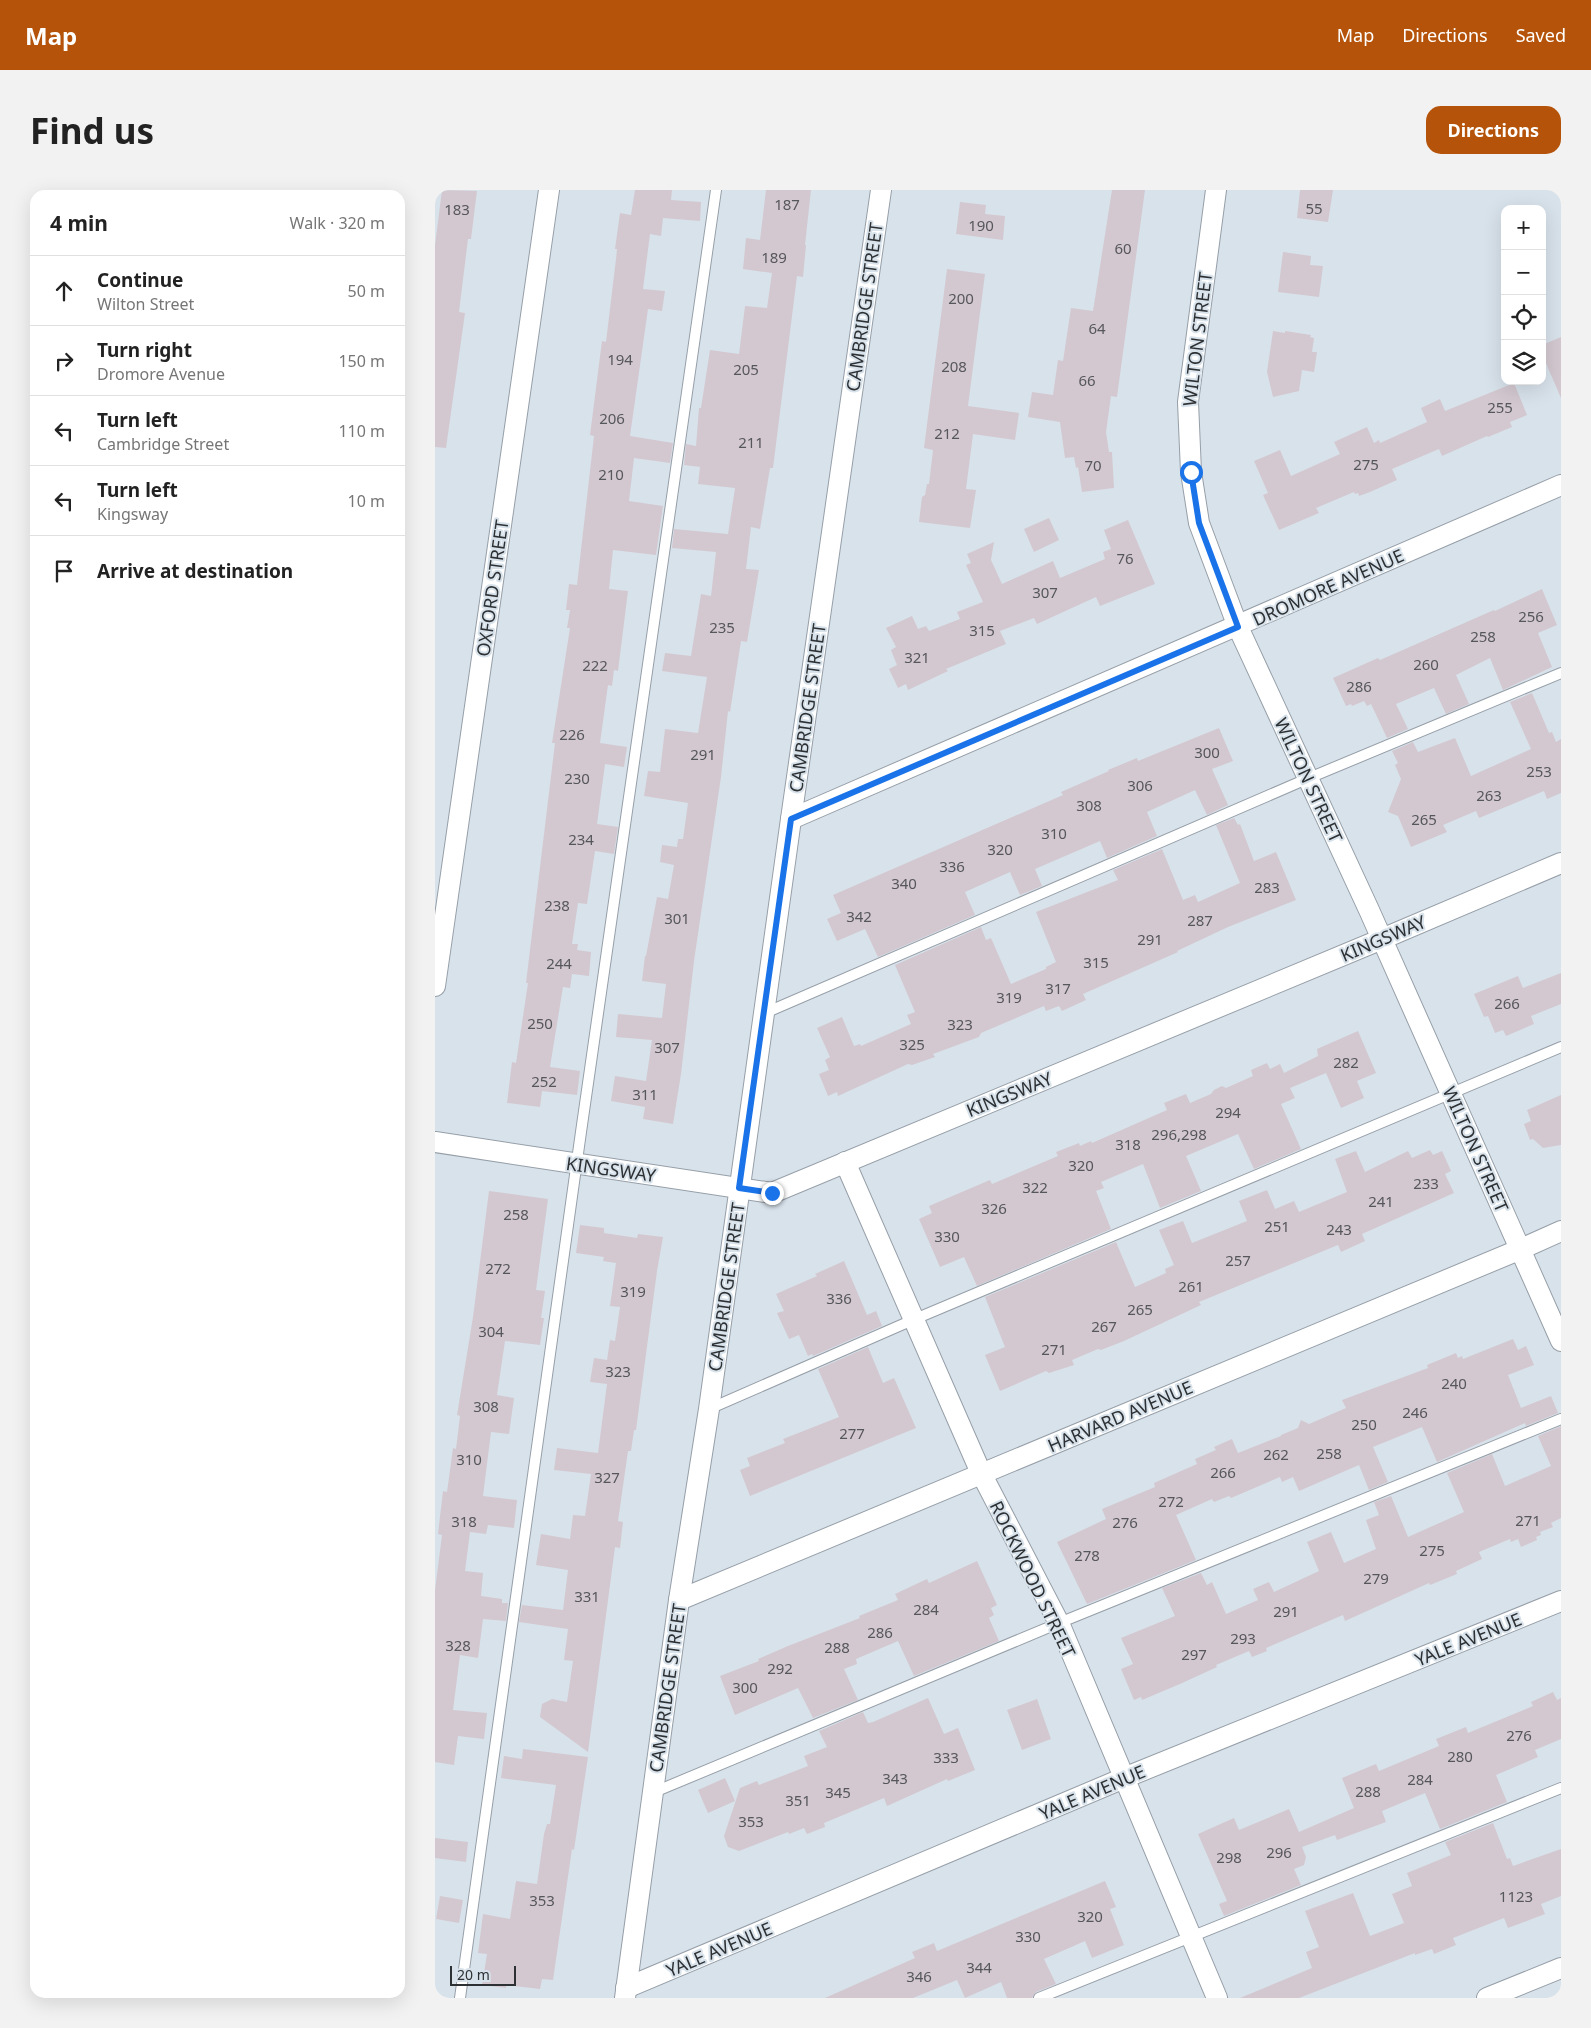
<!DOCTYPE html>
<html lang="en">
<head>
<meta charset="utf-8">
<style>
	body { margin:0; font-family:"Noto Sans",sans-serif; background:#f2f2f2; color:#222 }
	.controls { position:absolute; right:15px; top:15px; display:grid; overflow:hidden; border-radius:10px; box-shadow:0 5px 20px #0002 }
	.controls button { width:45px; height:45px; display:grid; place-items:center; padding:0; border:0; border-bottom:1px solid #e0e0e0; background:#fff; color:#222; font:25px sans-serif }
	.scale { position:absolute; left:15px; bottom:12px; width:66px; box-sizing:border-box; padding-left:5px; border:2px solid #2d3134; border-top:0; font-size:14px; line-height:18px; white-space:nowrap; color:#2d3134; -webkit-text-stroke:4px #d8e2eb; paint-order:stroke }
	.stop { position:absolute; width:15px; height:15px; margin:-11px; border:4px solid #1a73e8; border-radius:50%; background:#fff }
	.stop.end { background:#1a73e8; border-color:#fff; box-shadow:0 1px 5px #0008 }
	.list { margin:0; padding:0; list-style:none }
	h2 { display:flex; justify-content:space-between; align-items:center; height:65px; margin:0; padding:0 20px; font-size:21px }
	h2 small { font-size:16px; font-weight:400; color:#767676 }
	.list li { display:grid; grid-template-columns:32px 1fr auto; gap:15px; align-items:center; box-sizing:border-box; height:70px; padding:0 20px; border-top:1px solid #e0e0e0 }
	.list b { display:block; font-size:19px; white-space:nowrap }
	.list p { margin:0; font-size:16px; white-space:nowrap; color:#767676 }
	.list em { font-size:16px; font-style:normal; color:#767676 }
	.icon { flex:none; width:28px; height:28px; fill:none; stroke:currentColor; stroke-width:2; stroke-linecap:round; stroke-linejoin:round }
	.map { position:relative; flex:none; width:1126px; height:1808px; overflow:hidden; border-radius:15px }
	header { display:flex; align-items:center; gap:30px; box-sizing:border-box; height:70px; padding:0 25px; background:#b45309; color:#fff }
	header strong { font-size:24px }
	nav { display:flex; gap:28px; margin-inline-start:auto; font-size:18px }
	.intro { display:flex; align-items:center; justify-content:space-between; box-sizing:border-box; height:120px; padding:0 30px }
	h1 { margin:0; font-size:35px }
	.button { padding:12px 22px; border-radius:15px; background:#b45309; color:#fff; font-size:18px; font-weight:700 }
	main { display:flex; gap:30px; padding:0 30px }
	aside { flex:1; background:#fff; border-radius:15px; box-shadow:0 5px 20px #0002 }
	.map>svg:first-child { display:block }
</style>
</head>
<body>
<header>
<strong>Map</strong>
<nav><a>Map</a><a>Directions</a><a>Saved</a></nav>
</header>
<div class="intro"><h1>Find us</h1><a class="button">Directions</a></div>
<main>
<aside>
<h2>4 min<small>Walk · 320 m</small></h2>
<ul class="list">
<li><svg class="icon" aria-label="ahead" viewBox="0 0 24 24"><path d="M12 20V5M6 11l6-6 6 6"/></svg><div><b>Continue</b><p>Wilton Street</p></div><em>50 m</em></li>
<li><svg class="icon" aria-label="right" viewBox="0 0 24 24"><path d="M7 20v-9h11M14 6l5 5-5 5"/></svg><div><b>Turn right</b><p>Dromore Avenue</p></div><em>150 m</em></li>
<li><svg class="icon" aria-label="left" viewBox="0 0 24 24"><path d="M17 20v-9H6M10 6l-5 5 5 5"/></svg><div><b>Turn left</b><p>Cambridge Street</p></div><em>110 m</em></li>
<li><svg class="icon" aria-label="left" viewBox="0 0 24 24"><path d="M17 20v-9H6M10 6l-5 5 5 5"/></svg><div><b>Turn left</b><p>Kingsway</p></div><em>10 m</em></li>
<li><svg class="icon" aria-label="arrive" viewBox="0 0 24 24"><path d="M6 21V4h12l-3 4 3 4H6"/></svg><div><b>Arrive at destination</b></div></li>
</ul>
</aside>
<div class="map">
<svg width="1126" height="1808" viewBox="0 0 1126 1808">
	<rect width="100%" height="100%" fill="#d8e2eb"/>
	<!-- building -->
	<g fill="#d3c8d0">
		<polygon points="7,0 42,1 36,49 33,49 24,122 30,123 11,258 0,257 0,55"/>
		<polygon points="200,0 237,0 236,10 266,12 265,31 228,28 226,46 215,44 208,99 230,101 227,121 213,119 195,246 238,253 235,273 199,268 194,311 228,316 221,365 178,360 174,399 193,401 183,481 179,480 177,496 173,495 165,553 192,557 189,577 170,574 162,634 183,637 179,664 160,661 152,714 143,713 137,754 143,754 142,760 156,762 154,786 137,784 135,798 128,797 115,877 145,881 142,905 107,901 105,917 72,913 77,872 81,873 93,793 91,793 120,553 117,553 135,438 132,438 135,420 131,420 134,394 142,395 159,246 155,245 167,151 171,152 181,69 182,59 180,59 185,23 196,25"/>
		<polygon points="331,0 376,0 370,55 371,55 368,87 362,86 338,278 335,278 325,339 316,337 311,379 324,380 312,452 306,451 295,522 293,521 286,587 259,771 246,884 238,934 208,929 210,917 176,911 180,886 211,891 217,850 181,847 183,824 227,828 231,794 207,791 210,766 211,766 222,707 233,709 239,675 225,672 227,655 242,657 243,649 248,649 253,613 209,606 213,581 225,582 230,539 263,543 272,487 227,481 230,463 256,466 266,404 276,406 281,362 237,358 239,339 293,344 300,298 263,294 265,277 249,275 251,254 261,256 264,218 266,218 275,160 304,164 310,116 332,118 337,83 308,79 311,48 325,50"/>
		<polygon points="677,0 710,0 682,207 676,206 671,242 674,262 677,262 679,298 647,302 643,277 641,278 639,267 630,268 625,232 593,227 597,202 618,205 623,170 628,171 636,118 658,121"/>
		<polygon points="865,0 898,0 893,32 862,28"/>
		<polygon points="525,12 551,15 550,24 570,26 568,50 521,44"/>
		<polygon points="848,62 876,66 875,75 888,76 884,107 843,102"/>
		<polygon points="512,79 550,84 533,216 584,223 580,250 538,244 531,299 541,300 535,338 484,332 487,307 490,305 492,294 494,294 498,260 489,258"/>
		<polygon points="838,141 850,143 850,141 876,145 875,147 879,148 877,162 882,162 879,182 867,180 864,201 838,207 832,182"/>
		<polygon points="1126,147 1126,208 1107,164 1107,155"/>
		<polygon points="1079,193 1092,225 1075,232 1077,237 1053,247 1052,246 1007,266 1004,259 957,279 962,290 935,302 924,306 923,303 920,304 919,302 881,318 884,323 844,340 828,305 833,303 819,271 845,260 856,286 905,264 899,252 932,237 939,253 944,250 945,253 992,232 986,218 1005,209 1010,221"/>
		<polygon points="614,328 624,350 599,362 589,339"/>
		<polygon points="693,330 720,394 665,416 661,407 602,434 599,428 565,441 571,454 511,479 513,481 473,500 471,494 463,498 454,479 462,475 456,460 461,457 451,438 477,426 483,439 491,436 494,441 525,429 522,422 548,412 531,375 536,373 532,364 559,352 556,370 567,394 618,371 625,388 670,369 668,362 676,359 669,340"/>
		<polygon points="1107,399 1122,435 1103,443 1117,477 1068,500 1055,468 1021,485 1034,514 1011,524 999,498 961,514 973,539 952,548 936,514 932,516 929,511 917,516 916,514 911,516 898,488 943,468 945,470 1059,420 1060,421"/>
		<polygon points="1097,503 1114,543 1117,542 1121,552 1126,549 1126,603 1112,609 1109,601 1044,628 1041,621 1008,635 1012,642 976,657 963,626 953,622 966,589 960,575 963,573 957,561 978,552 983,562 1020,548 1036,586 1096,559 1075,512"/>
		<polygon points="784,538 798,571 777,579 793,615 772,625 760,600 712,622 722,646 672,668 665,651 600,679 607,696 585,705 575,682 530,702 540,725 443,767 430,739 402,751 392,729 406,723 398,705 628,605 626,602 674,581 673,580 702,568 703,571"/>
		<polygon points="799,628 803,635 805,634 819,671 841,662 861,710 793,737 742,761 743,762 648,804 651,810 627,821 624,816 611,821 609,816 546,843 544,847 498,864 500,867 477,875 473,874 403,906 402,902 393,906 384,884 394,880 390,870 395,867 382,838 407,827 419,856 425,854 426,856 476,834 472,825 480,822 460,775 546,737 551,750 556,748 576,794 611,779 611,777 621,772 601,722 683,690 678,680 727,659 748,710 760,705 763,712 805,693 781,635"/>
		<polygon points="1126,783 1126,814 1096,826 1099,834 1071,846 1068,840 1060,843 1053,826 1049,827 1039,804 1083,786 1088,798"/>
		<polygon points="923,841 941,883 922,891 929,908 906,918 891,883 855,898 860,908 846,914 866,959 819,979 803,944 751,966 766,1001 725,1018 708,974 666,992 669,998 661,1001 676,1039 542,1096 529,1067 505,1077 484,1029 497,1023 494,1016 555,990 557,994 623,966 621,962 644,953 645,956 656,951 657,953 732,920 729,913 751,904 755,913 776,904 779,900 787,896 791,898 818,886 816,880 832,873 835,879 845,874 849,883 883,866 882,859"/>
		<polygon points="1126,905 1126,955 1108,958 1098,949 1095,950 1089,934 1096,931 1092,920"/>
		<polygon points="995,960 998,965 1007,961 1016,981 1010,984 1019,1003 927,1044 930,1051 906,1062 903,1055 764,1112 766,1115 689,1151 666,1160 663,1159 637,1170 639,1175 614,1183 611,1181 565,1201 550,1165 570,1157 550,1107 681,1052 700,1097 731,1083 730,1079 739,1075 724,1040 748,1031 757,1053 812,1031 804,1011 832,1000 840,1019 859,1011 864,1022 912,1002 900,969 921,961 930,982 973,961 977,968"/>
		<polygon points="54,1001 113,1009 101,1100 110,1101 106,1128 109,1128 105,1155 70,1151 62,1205 79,1208 74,1244 56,1242 48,1306 82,1310 79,1338 53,1335 51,1344 35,1342 30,1381 48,1383 46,1406 67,1409 67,1413 73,1413 71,1431 48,1429 43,1468 25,1465 18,1520 52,1523 49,1549 23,1546 19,1575 0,1572 0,1400 7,1345 3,1344 8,1301 12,1302 18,1258 21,1259 25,1226 22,1225 38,1127"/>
		<polygon points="145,1035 169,1038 169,1043 202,1048 203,1044 228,1047 222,1081 201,1240 199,1240 196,1261 193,1261 183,1331 188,1332 185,1358 180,1357 153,1562 105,1527 107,1514 117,1509 132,1512 138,1471 129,1470 133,1439 84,1432 87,1415 128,1420 133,1380 101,1375 106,1344 135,1349 138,1325 150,1326 156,1284 119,1280 122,1258 163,1263 172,1194 155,1192 159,1168 172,1170 175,1150 180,1151 185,1117 175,1116 181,1073 168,1071 169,1067 141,1063"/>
		<polygon points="409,1071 432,1125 441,1121 447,1136 378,1166 377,1164 373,1166 364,1145 354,1149 342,1123 349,1121 341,1104 382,1086 380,1084"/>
		<polygon points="1078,1149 1083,1160 1091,1156 1099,1175 1073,1185 1086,1218 1116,1206 1123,1223 1091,1236 1090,1233 1002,1272 987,1237 938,1257 953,1292 934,1300 924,1275 864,1301 858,1287 847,1292 845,1287 796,1308 794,1306 779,1312 777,1309 741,1325 761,1370 652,1414 622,1352 671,1329 667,1319 720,1297 719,1293 762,1274 760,1269 781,1260 779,1257 797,1249 803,1263 846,1246 846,1245 863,1238 866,1230 874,1234 911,1218 907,1210 993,1178 992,1175 1021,1163 1023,1168 1027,1166 1028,1169"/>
		<polygon points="433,1157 448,1193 459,1188 481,1238 315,1306 305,1280 315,1276 312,1268 350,1253 348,1249 404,1227 383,1179"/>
		<polygon points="1126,1236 1126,1328 1116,1333 1118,1337 1105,1342 1106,1345 1101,1347 1102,1350 1086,1357 1083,1349 1076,1352 1075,1349 1044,1362 1047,1369 1021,1381 1022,1384 995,1395 994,1393 910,1431 908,1425 831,1458 832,1461 817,1467 814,1461 781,1475 782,1477 745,1494 707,1510 706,1507 699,1510 686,1479 698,1474 686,1448 740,1426 727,1398 766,1383 772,1395 777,1392 791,1424 823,1410 818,1399 834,1392 839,1402 884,1381 872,1352 896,1342 909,1373 941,1359 931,1330 944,1325 939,1312 956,1306 973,1347 1029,1322 1012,1283 1057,1264 1070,1296 1116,1276 1103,1246"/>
		<polygon points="542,1371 562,1415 556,1418 559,1425 554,1428 564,1451 479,1486 463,1451 421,1469 422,1474 409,1479 423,1510 378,1528 363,1498 300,1525 285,1486 324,1471 323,1469 353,1456 425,1428 424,1426 463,1410 460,1404 492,1389 494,1393"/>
		<polygon points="1118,1502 1122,1510 1126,1508 1126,1549 1100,1560 1103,1567 1061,1585 1072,1612 1005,1639 990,1603 947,1621 951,1632 902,1650 900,1645 867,1657 871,1667 869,1675 859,1679 866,1695 789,1726 784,1714 792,1711 763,1644 799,1628 804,1640 854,1619 864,1642 919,1618 907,1588 941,1574 944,1581 1004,1556 1001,1549 1031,1537 1033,1543 1098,1516 1096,1512"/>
		<polygon points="493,1508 509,1544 523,1538 540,1580 513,1591 512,1589 452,1616 449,1608 389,1633 390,1637 372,1644 369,1638 354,1644 353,1642 304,1661 293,1657 289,1646 305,1598 322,1591 324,1595 373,1576 369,1566 392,1557 384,1541 428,1522 433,1533 438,1532"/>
		<polygon points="602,1509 616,1549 587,1560 572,1520"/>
		<polygon points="88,1559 153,1567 139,1660 137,1659 118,1790 107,1789 105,1799 71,1795 71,1798 47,1795 52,1764 43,1763 48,1724 75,1729 81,1691 102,1694 109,1644 112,1634 115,1634 121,1595 66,1588 69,1566 87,1569"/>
		<polygon points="290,1588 300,1611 273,1623 263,1600"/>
		<polygon points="1058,1633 1072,1669 1075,1668 1078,1676 1126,1659 1126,1706 1106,1714 1110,1724 1073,1738 1069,1728 1018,1748 1021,1755 999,1764 997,1759 980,1765 980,1763 864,1808 805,1808 877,1778 871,1762 884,1757 870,1721 918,1703 935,1746 969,1733 957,1704 977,1696 972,1683 1016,1665 1010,1652"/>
		<polygon points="0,1648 33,1652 31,1672 0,1668"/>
		<polygon points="670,1691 681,1717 675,1719 689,1755 657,1768 650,1751 609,1769 621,1794 601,1802 597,1808 572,1808 566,1792 530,1808 522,1790 478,1808 390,1808 480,1768 477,1762 499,1753 502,1761"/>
		<polygon points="5,1706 28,1710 24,1733 1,1729"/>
	</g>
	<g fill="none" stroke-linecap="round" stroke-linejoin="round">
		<!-- service casing -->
		<g stroke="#969fa8" stroke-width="12">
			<g id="service">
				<polyline points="330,823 874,588 1126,483"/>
				<polyline points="274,1219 480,1129 1126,857"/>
				<polyline points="217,1603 624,1433 1126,1229"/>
				<polyline points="25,1808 146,942 281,0"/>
				<polyline points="604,1808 1126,1598"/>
			</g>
		</g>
		<!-- minor casing -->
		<g stroke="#969fa8" stroke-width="22">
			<g id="minor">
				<polyline points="781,0 753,212 756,282 764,333 803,437 934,720 1126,1151"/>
				<polyline points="356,629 1126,295"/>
				<polyline points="0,796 114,0"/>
				<polyline points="0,952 337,1003 947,749 1126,673"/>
				<polyline points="410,972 546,1283 624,1433 782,1808"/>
				<polyline points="244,1410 1086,1059 1126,1041"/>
				<polyline points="191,1798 689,1588 1126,1411"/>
				<polyline points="190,1808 244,1410 274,1219 356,629 446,0"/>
				<polyline points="1052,1808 1126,1778"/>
			</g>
		</g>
		<!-- service -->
		<use href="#service" stroke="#fff" stroke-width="10"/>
		<!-- minor -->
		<use href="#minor" stroke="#fff" stroke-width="20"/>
	</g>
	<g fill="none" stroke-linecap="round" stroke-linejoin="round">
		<!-- route -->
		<polyline stroke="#1a73e8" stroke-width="6" points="337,1003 304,998 356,629 803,437 764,333 756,282"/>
	</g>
	<g text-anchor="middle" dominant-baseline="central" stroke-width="4" stroke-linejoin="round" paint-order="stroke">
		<!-- number labels -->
		<g font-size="15" fill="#56575b">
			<text x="352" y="14">187</text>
			<text x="879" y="18">55</text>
			<text x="22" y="19">183</text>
			<text x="546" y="35">190</text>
			<text x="688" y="58">60</text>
			<text x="339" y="67">189</text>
			<text x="526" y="108">200</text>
			<text x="662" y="138">64</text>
			<text x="185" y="169">194</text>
			<text x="519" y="176">208</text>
			<text x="311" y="179">205</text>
			<text x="652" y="190">66</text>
			<text x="1065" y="217">255</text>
			<text x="177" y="228">206</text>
			<text x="512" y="243">212</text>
			<text x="316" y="252">211</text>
			<text x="931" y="274">275</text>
			<text x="658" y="275">70</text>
			<text x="176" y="284">210</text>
			<text x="690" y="368">76</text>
			<text x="610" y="402">307</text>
			<text x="1096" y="426">256</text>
			<text x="287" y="437">235</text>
			<text x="547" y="440">315</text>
			<text x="1048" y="446">258</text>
			<text x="482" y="467">321</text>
			<text x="991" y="474">260</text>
			<text x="160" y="475">222</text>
			<text x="924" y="496">286</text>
			<text x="137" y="544">226</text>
			<text x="772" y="562">300</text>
			<text x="268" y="564">291</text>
			<text x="1104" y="581">253</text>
			<text x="142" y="588">230</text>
			<text x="705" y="595">306</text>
			<text x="1054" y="605">263</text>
			<text x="654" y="615">308</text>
			<text x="989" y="629">265</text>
			<text x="619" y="643">310</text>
			<text x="146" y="649">234</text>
			<text x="565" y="659">320</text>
			<text x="517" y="676">336</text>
			<text x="469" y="693">340</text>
			<text x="832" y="697">283</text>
			<text x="122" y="715">238</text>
			<text x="424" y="726">342</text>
			<text x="242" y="728">301</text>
			<text x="765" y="730">287</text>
			<text x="715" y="749">291</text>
			<text x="661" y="772">315</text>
			<text x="124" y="773">244</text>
			<text x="623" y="798">317</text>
			<text x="574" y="807">319</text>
			<text x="1072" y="813">266</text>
			<text x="105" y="833">250</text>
			<text x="525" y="834">323</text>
			<text x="477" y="854">325</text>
			<text x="232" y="857">307</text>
			<text x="911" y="872">282</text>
			<text x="109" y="891">252</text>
			<text x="210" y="904">311</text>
			<text x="793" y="922">294</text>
			<text x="744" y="944">296,298</text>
			<text x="693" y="954">318</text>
			<text x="646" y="975">320</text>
			<text x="991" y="993">233</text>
			<text x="600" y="997">322</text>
			<text x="946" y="1011">241</text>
			<text x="559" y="1018">326</text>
			<text x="81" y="1024">258</text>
			<text x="842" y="1036">251</text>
			<text x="904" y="1039">243</text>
			<text x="512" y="1046">330</text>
			<text x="803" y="1070">257</text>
			<text x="63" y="1078">272</text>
			<text x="756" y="1096">261</text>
			<text x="198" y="1101">319</text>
			<text x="404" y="1108">336</text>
			<text x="705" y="1119">265</text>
			<text x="669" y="1136">267</text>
			<text x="56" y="1141">304</text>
			<text x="619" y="1159">271</text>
			<text x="183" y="1181">323</text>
			<text x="1019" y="1193">240</text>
			<text x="51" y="1216">308</text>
			<text x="980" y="1222">246</text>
			<text x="929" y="1234">250</text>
			<text x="417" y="1243">277</text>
			<text x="894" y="1263">258</text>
			<text x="841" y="1264">262</text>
			<text x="34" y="1269">310</text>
			<text x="788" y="1282">266</text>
			<text x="172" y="1287">327</text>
			<text x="736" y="1311">272</text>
			<text x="1093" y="1330">271</text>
			<text x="29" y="1331">318</text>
			<text x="690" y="1332">276</text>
			<text x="997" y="1360">275</text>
			<text x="652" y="1365">278</text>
			<text x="941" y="1388">279</text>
			<text x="152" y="1406">331</text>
			<text x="491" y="1419">284</text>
			<text x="851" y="1421">291</text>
			<text x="445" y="1442">286</text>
			<text x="808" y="1448">293</text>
			<text x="23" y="1455">328</text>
			<text x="402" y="1457">288</text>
			<text x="759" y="1464">297</text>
			<text x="345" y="1478">292</text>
			<text x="310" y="1497">300</text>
			<text x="1084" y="1545">276</text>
			<text x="1025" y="1566">280</text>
			<text x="511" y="1567">333</text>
			<text x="460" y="1588">343</text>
			<text x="985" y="1589">284</text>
			<text x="933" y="1601">288</text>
			<text x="403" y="1602">345</text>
			<text x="363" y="1610">351</text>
			<text x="316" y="1631">353</text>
			<text x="844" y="1662">296</text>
			<text x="794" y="1667">298</text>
			<text x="1081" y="1706">1123</text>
			<text x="107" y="1710">353</text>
			<text x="655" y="1726">320</text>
			<text x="593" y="1746">330</text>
			<text x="544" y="1777">344</text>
			<text x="484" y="1786">346</text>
		</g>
		<!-- street labels -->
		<g font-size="18" fill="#2d3134" stroke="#d8e2eb">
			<text transform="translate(429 117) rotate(-82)">CAMBRIDGE STREET</text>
			<text transform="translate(762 149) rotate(-83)">WILTON STREET</text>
			<text transform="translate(893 397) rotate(-24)">DROMORE AVENUE</text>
			<text transform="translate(57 398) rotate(-82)">OXFORD STREET</text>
			<text transform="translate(372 518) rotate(-82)">CAMBRIDGE STREET</text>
			<text transform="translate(874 590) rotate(65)">WILTON STREET</text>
			<text transform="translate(948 748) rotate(-23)">KINGSWAY</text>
			<text transform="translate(574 904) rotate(-22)">KINGSWAY</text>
			<text transform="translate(1041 959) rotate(66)">WILTON STREET</text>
			<text transform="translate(176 979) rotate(8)">KINGSWAY</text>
			<text transform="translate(291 1097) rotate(-82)">CAMBRIDGE STREET</text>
			<text transform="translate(685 1226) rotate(-23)">HARVARD AVENUE</text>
			<text transform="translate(598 1389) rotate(64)">ROCKWOOD STREET</text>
			<text transform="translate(1033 1449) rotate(-22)">YALE AVENUE</text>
			<text transform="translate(232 1498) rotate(-82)">CAMBRIDGE STREET</text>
			<text transform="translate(657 1602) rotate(-23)">YALE AVENUE</text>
			<text transform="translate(284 1759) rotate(-23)">YALE AVENUE</text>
		</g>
	</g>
</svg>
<div class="controls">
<button>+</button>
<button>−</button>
<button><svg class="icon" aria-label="locate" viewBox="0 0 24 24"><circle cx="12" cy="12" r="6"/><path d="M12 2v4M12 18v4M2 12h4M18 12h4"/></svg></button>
<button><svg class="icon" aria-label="layers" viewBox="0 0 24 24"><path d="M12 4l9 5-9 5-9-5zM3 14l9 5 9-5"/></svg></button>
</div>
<div class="scale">20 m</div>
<div class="stop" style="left:756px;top:282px"></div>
<div class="stop end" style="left:337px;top:1003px"></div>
</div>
</main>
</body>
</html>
